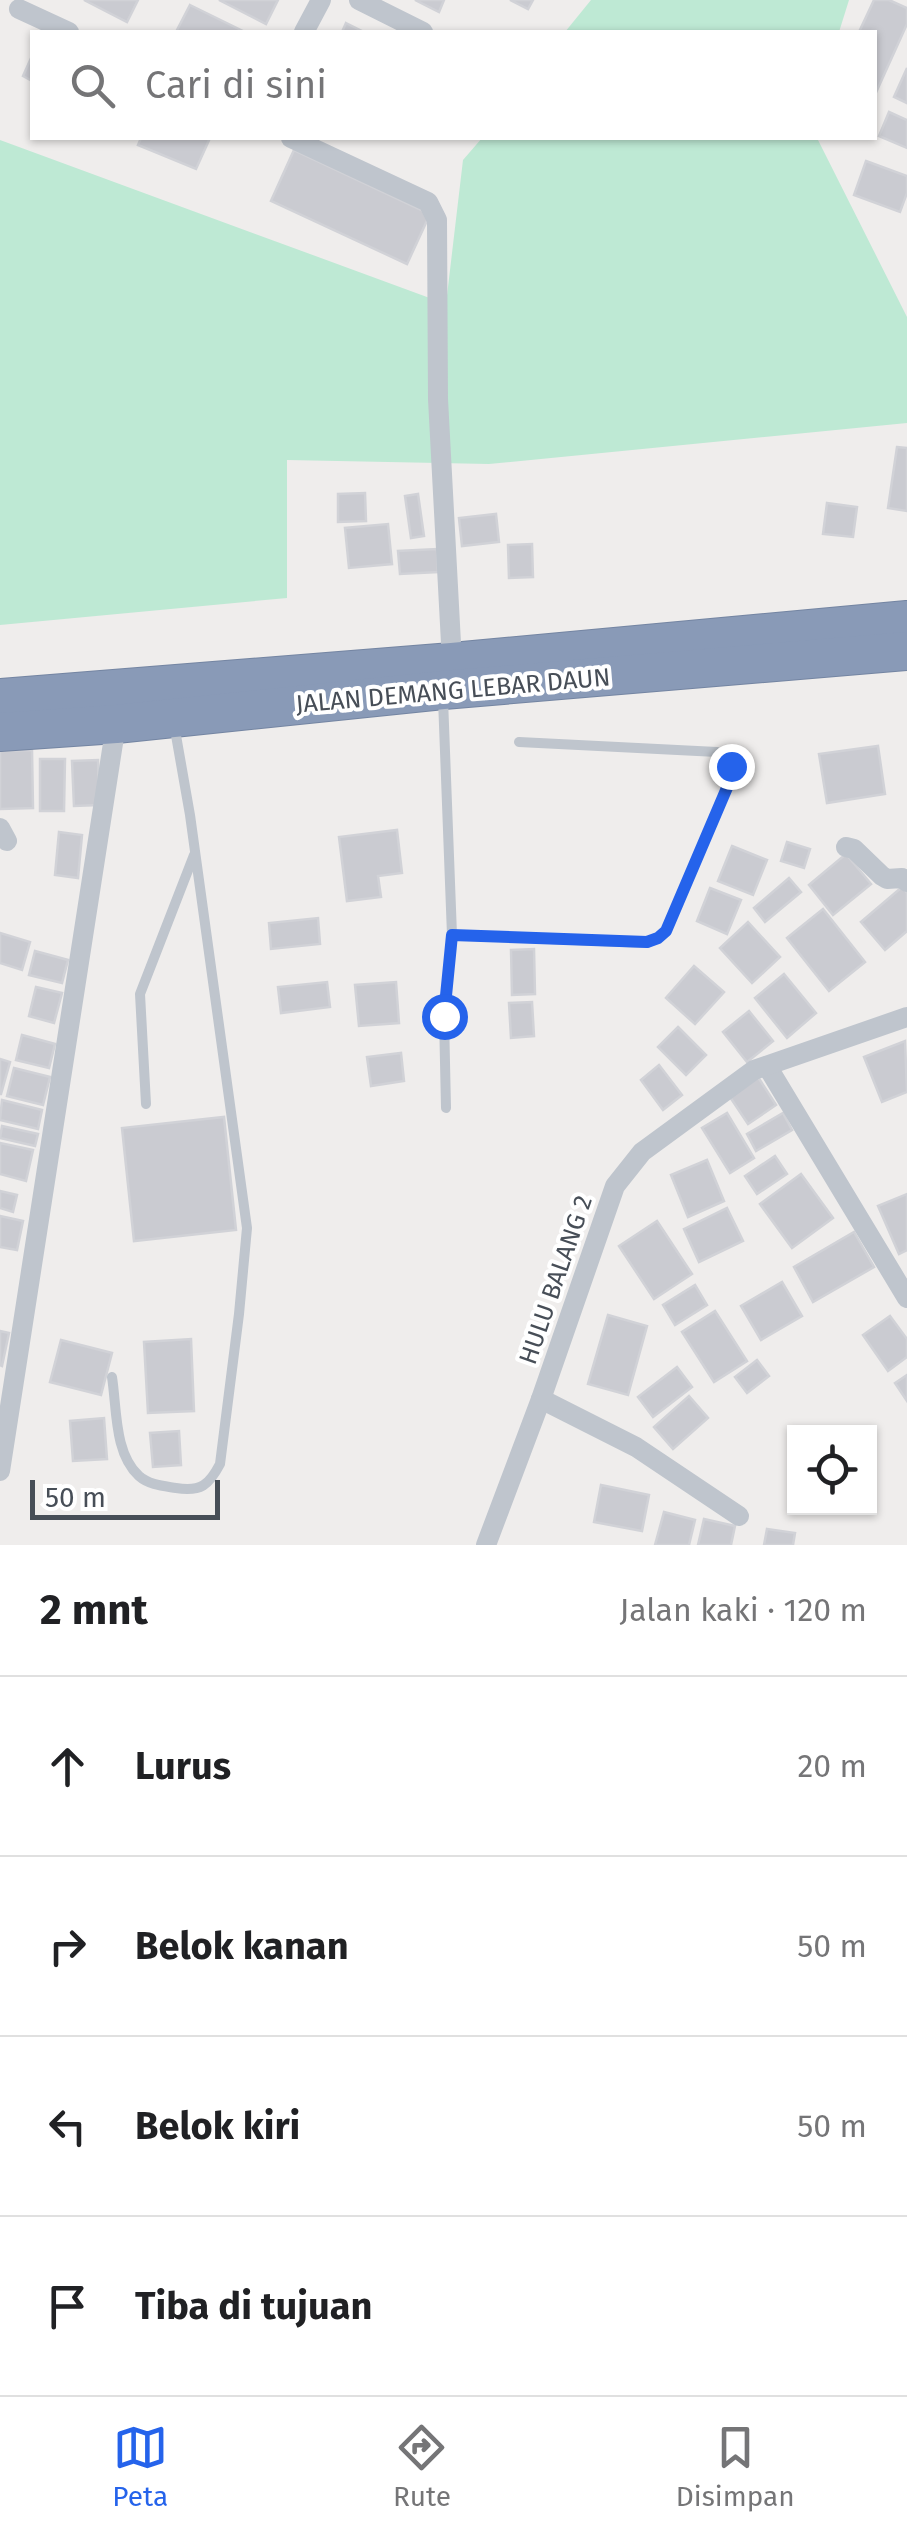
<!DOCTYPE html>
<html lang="id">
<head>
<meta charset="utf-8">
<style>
	body { margin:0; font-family:"Fira Sans",sans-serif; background:#f6f6f6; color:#202124 }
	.controls { position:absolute; right:30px; bottom:30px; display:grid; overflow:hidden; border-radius:0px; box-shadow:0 2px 8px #0004 }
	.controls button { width:90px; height:90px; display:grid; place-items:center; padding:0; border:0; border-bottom:2px solid #e0e0e0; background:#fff; color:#202124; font:50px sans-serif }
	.scale { position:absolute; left:30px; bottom:25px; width:190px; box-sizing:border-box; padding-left:10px; border:5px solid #474e57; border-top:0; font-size:28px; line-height:35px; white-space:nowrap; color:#474e57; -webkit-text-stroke:8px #fff; paint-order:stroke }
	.stop { position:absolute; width:30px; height:30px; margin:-22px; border:8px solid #2563eb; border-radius:50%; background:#fff }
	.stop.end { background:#2563eb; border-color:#fff; box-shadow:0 2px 10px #0008 }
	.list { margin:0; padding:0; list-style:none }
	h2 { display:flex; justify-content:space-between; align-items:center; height:130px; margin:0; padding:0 40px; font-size:42px }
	h2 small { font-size:32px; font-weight:400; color:#757577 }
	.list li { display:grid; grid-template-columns:65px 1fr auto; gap:30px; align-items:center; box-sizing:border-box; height:180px; padding:0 40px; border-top:2px solid #e0e0e0 }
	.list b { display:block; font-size:38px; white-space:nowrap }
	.list em { font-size:32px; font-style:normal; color:#757577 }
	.icon { flex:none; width:55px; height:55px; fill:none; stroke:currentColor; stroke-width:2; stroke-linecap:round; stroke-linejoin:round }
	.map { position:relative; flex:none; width:907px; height:1545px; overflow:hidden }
	.search { position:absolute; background:#fff; box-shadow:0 2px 8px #0004; left:30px; right:30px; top:30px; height:110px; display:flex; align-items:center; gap:25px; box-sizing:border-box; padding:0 35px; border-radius:0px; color:#757577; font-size:38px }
	.sheet { height:850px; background:#fff }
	nav { display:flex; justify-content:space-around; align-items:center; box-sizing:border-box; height:140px; border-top:2px solid #e0e0e0; background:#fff; font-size:28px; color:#757577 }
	nav a { display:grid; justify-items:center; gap:5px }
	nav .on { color:#2563eb }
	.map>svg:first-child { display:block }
</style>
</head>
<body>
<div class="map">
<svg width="907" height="1545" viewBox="0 0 907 1545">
	<rect width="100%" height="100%" fill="#efedec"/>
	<!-- green -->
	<g fill="#bee9d4">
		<polygon points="591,0 849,0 839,32 565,32"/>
		<polygon points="482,138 817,138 907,317 907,423 489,464 287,460 287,598 0,625 0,140 446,304 463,160"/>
	</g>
	<!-- building -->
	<g fill="#cacbd1" stroke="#d1d2d7" stroke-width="2.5">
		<polygon points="84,0 138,0 127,22"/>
		<polygon points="219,0 278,0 266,24"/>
		<polygon points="415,0 444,0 439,12"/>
		<polygon points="510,0 533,0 528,9"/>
		<polygon points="874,0 889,0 907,8 907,24 874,97 874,32 859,32"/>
		<polygon points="190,5 245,32 176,32"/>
		<polygon points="346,23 364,32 342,32"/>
		<polygon points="32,56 32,81 23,76"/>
		<polygon points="907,68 907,103 894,97"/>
		<polygon points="889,112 907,120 907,148 879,136"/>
		<polygon points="141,138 210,138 196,169 138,145"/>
		<polygon points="294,150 430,214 407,264 271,201"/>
		<polygon points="866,161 907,176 907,193 900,212 854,195"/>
		<polygon points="897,447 907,448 907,511 888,508"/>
		<polygon points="365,493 366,521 338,522 338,494"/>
		<polygon points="418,494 424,536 411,538 405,496"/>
		<polygon points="827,503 857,507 853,537 823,534"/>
		<polygon points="496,514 499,542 462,546 459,518"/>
		<polygon points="388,524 392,564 349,568 345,528"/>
		<polygon points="532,544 533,577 509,578 508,545"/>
		<polygon points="437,549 438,572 400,574 398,551"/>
		<polygon points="878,746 885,794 827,803 819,754"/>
		<polygon points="32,750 33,808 0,809 0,751"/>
		<polygon points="40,759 65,759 64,811 40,811"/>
		<polygon points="98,760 99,805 74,806 72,761"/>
		<polygon points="397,830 402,873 378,876 381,897 347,901 339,837"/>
		<polygon points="59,832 82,835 78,878 55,875"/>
		<polygon points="787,842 810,849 804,868 781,861"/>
		<polygon points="732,846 767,860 753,895 718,881"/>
		<polygon points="846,854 871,884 833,915 809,885"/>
		<polygon points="789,878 801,892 765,922 754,908"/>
		<polygon points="902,887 907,893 907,931 885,950 861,922"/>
		<polygon points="710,888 741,900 727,934 697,921"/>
		<polygon points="823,909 865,962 829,991 787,938"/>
		<polygon points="318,918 320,944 271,949 269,923"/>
		<polygon points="748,922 780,957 752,983 720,948"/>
		<polygon points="0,933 30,942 22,970 0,963"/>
		<polygon points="534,949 535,994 512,995 511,950"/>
		<polygon points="35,951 68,960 62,983 29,975"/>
		<polygon points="694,966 724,992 695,1024 666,998"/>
		<polygon points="784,974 816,1013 787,1038 755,998"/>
		<polygon points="327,982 330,1007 281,1013 278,987"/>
		<polygon points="396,982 399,1023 359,1026 355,985"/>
		<polygon points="36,987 62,993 54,1023 29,1016"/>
		<polygon points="532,1002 534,1036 511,1038 509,1003"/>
		<polygon points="749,1011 773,1041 747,1062 723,1032"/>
		<polygon points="678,1027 706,1055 686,1075 658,1047"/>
		<polygon points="22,1035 55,1044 49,1068 16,1060"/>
		<polygon points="905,1041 907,1092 882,1102 864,1057"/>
		<polygon points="401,1053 404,1081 371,1086 367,1057"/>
		<polygon points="0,1059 10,1062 1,1094 0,1094"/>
		<polygon points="659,1065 682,1095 663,1110 641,1080"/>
		<polygon points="14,1068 50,1077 43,1105 7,1096"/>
		<polygon points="758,1077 776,1105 748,1124 730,1097"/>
		<polygon points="2,1100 42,1110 38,1129 0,1120"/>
		<polygon points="727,1113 754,1158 730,1173 702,1128"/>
		<polygon points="783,1113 792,1130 756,1151 747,1134"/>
		<polygon points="224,1117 236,1230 134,1241 122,1128"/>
		<polygon points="2,1126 38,1134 35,1146 0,1138"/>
		<polygon points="0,1143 33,1150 26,1181 0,1174"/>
		<polygon points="775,1156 787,1174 757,1194 745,1176"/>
		<polygon points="707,1160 724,1201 688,1217 671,1175"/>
		<polygon points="801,1174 833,1218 792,1248 760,1204"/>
		<polygon points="0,1191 17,1195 13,1212 0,1208"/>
		<polygon points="907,1194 907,1250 899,1254 878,1206"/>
		<polygon points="727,1208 743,1241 699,1262 684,1229"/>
		<polygon points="0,1216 23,1221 17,1250 0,1247"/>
		<polygon points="657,1221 692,1274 654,1299 619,1246"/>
		<polygon points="854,1232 874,1267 813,1302 794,1267"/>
		<polygon points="782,1282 802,1316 761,1340 741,1306"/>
		<polygon points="695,1285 707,1305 675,1325 663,1305"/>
		<polygon points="715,1311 747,1361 714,1382 682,1332"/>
		<polygon points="608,1315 647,1326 628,1395 588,1384"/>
		<polygon points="890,1316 907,1339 907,1357 888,1371 863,1335"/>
		<polygon points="0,1331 9,1333 2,1366 0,1365"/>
		<polygon points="191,1339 194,1411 148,1413 144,1342"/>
		<polygon points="61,1340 112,1353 101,1395 50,1382"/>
		<polygon points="757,1360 769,1376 747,1393 735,1377"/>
		<polygon points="677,1367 692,1387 653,1417 638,1397"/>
		<polygon points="907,1375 907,1401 895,1383"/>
		<polygon points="689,1396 708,1418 673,1449 654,1427"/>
		<polygon points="104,1418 107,1459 73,1461 70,1421"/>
		<polygon points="179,1431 181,1465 153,1467 150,1433"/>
		<polygon points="601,1485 649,1495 642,1531 594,1522"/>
		<polygon points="664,1512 695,1520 689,1545 655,1545"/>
		<polygon points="704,1519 735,1526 731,1545 698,1545"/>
		<polygon points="767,1529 795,1533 793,1545 764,1545"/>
	</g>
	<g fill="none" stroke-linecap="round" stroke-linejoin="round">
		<!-- highway casing -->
		<g stroke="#7485a2" stroke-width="40">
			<g id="highway">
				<polyline points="0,698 452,662 907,620"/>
				<polyline points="0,732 116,724 443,690 907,651"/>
			</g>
		</g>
		<!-- lane -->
		<g stroke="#bfc5cd" stroke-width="10">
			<polyline points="443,699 452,935 444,1017 446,1108"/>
			<path d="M452 935 647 943 658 938 666 931 732 776C731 763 727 759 717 752L519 742"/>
			<polyline points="146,1104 140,994 194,855"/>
			<path d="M112 1377C117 1409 114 1453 139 1476 149 1485 164 1486 176 1488 201 1492 209 1485 220 1464L239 1314 247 1228 190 815 174 724"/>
		</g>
		<!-- street -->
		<g stroke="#bfc5cd" stroke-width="20">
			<polyline points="359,0 423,32"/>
			<polyline points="19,9 69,32"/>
			<polyline points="304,32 321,0"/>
			<polyline points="291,138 428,202 437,220 438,399 452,662"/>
			<polyline points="0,828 7,841"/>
			<polyline points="846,847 854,849 882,876 887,879 902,878 907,882"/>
			<polyline points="767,1066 907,1298"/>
			<polyline points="541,1399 636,1447 739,1516"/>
			<polyline points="0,1471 116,724"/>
			<polyline points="486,1545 541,1399 615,1186 642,1152 754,1070 907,1017"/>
		</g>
		<!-- highway -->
		<use href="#highway" stroke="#899ab7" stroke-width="38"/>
	</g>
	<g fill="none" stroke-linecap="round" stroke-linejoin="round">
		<!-- route -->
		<polyline stroke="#2563eb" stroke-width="12" points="444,1016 452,935 647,942 658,938 666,931 732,776 731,766"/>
	</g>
	<g text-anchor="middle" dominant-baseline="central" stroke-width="8" stroke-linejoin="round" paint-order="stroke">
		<!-- street labels -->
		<g font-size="25" fill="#474e57" stroke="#fff">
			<text transform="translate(453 691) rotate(-5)">JALAN DEMANG LEBAR DAUN</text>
			<text transform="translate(556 1280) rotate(-71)">HULU BALANG 2</text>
		</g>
	</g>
</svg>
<div class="controls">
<button><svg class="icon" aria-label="locate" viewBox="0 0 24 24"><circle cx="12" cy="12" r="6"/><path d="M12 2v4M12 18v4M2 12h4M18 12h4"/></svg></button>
</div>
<div class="scale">50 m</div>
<div class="stop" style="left:444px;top:1016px"></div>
<div class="stop end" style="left:731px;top:766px"></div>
<div class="search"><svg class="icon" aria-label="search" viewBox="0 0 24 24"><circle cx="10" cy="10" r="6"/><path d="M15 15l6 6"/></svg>Cari di sini</div>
</div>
<section class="sheet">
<h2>2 mnt<small>Jalan kaki · 120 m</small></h2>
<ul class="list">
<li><svg class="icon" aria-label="ahead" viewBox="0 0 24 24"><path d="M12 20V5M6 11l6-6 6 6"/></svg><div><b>Lurus</b></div><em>20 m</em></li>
<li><svg class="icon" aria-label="right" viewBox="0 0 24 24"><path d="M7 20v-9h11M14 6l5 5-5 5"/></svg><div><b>Belok kanan</b></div><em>50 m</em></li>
<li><svg class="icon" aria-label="left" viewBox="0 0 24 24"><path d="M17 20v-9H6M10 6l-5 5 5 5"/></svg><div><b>Belok kiri</b></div><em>50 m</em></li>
<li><svg class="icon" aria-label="arrive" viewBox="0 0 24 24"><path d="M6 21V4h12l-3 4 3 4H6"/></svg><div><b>Tiba di tujuan</b></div></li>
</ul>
</section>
<nav>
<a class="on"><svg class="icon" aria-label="map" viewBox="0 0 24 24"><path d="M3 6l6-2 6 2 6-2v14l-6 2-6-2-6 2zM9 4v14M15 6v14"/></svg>Peta</a>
<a><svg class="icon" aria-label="directions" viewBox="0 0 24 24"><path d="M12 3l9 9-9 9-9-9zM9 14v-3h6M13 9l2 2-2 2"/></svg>Rute</a>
<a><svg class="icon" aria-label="saved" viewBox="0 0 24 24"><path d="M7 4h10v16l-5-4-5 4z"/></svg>Disimpan</a>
</nav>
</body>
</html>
